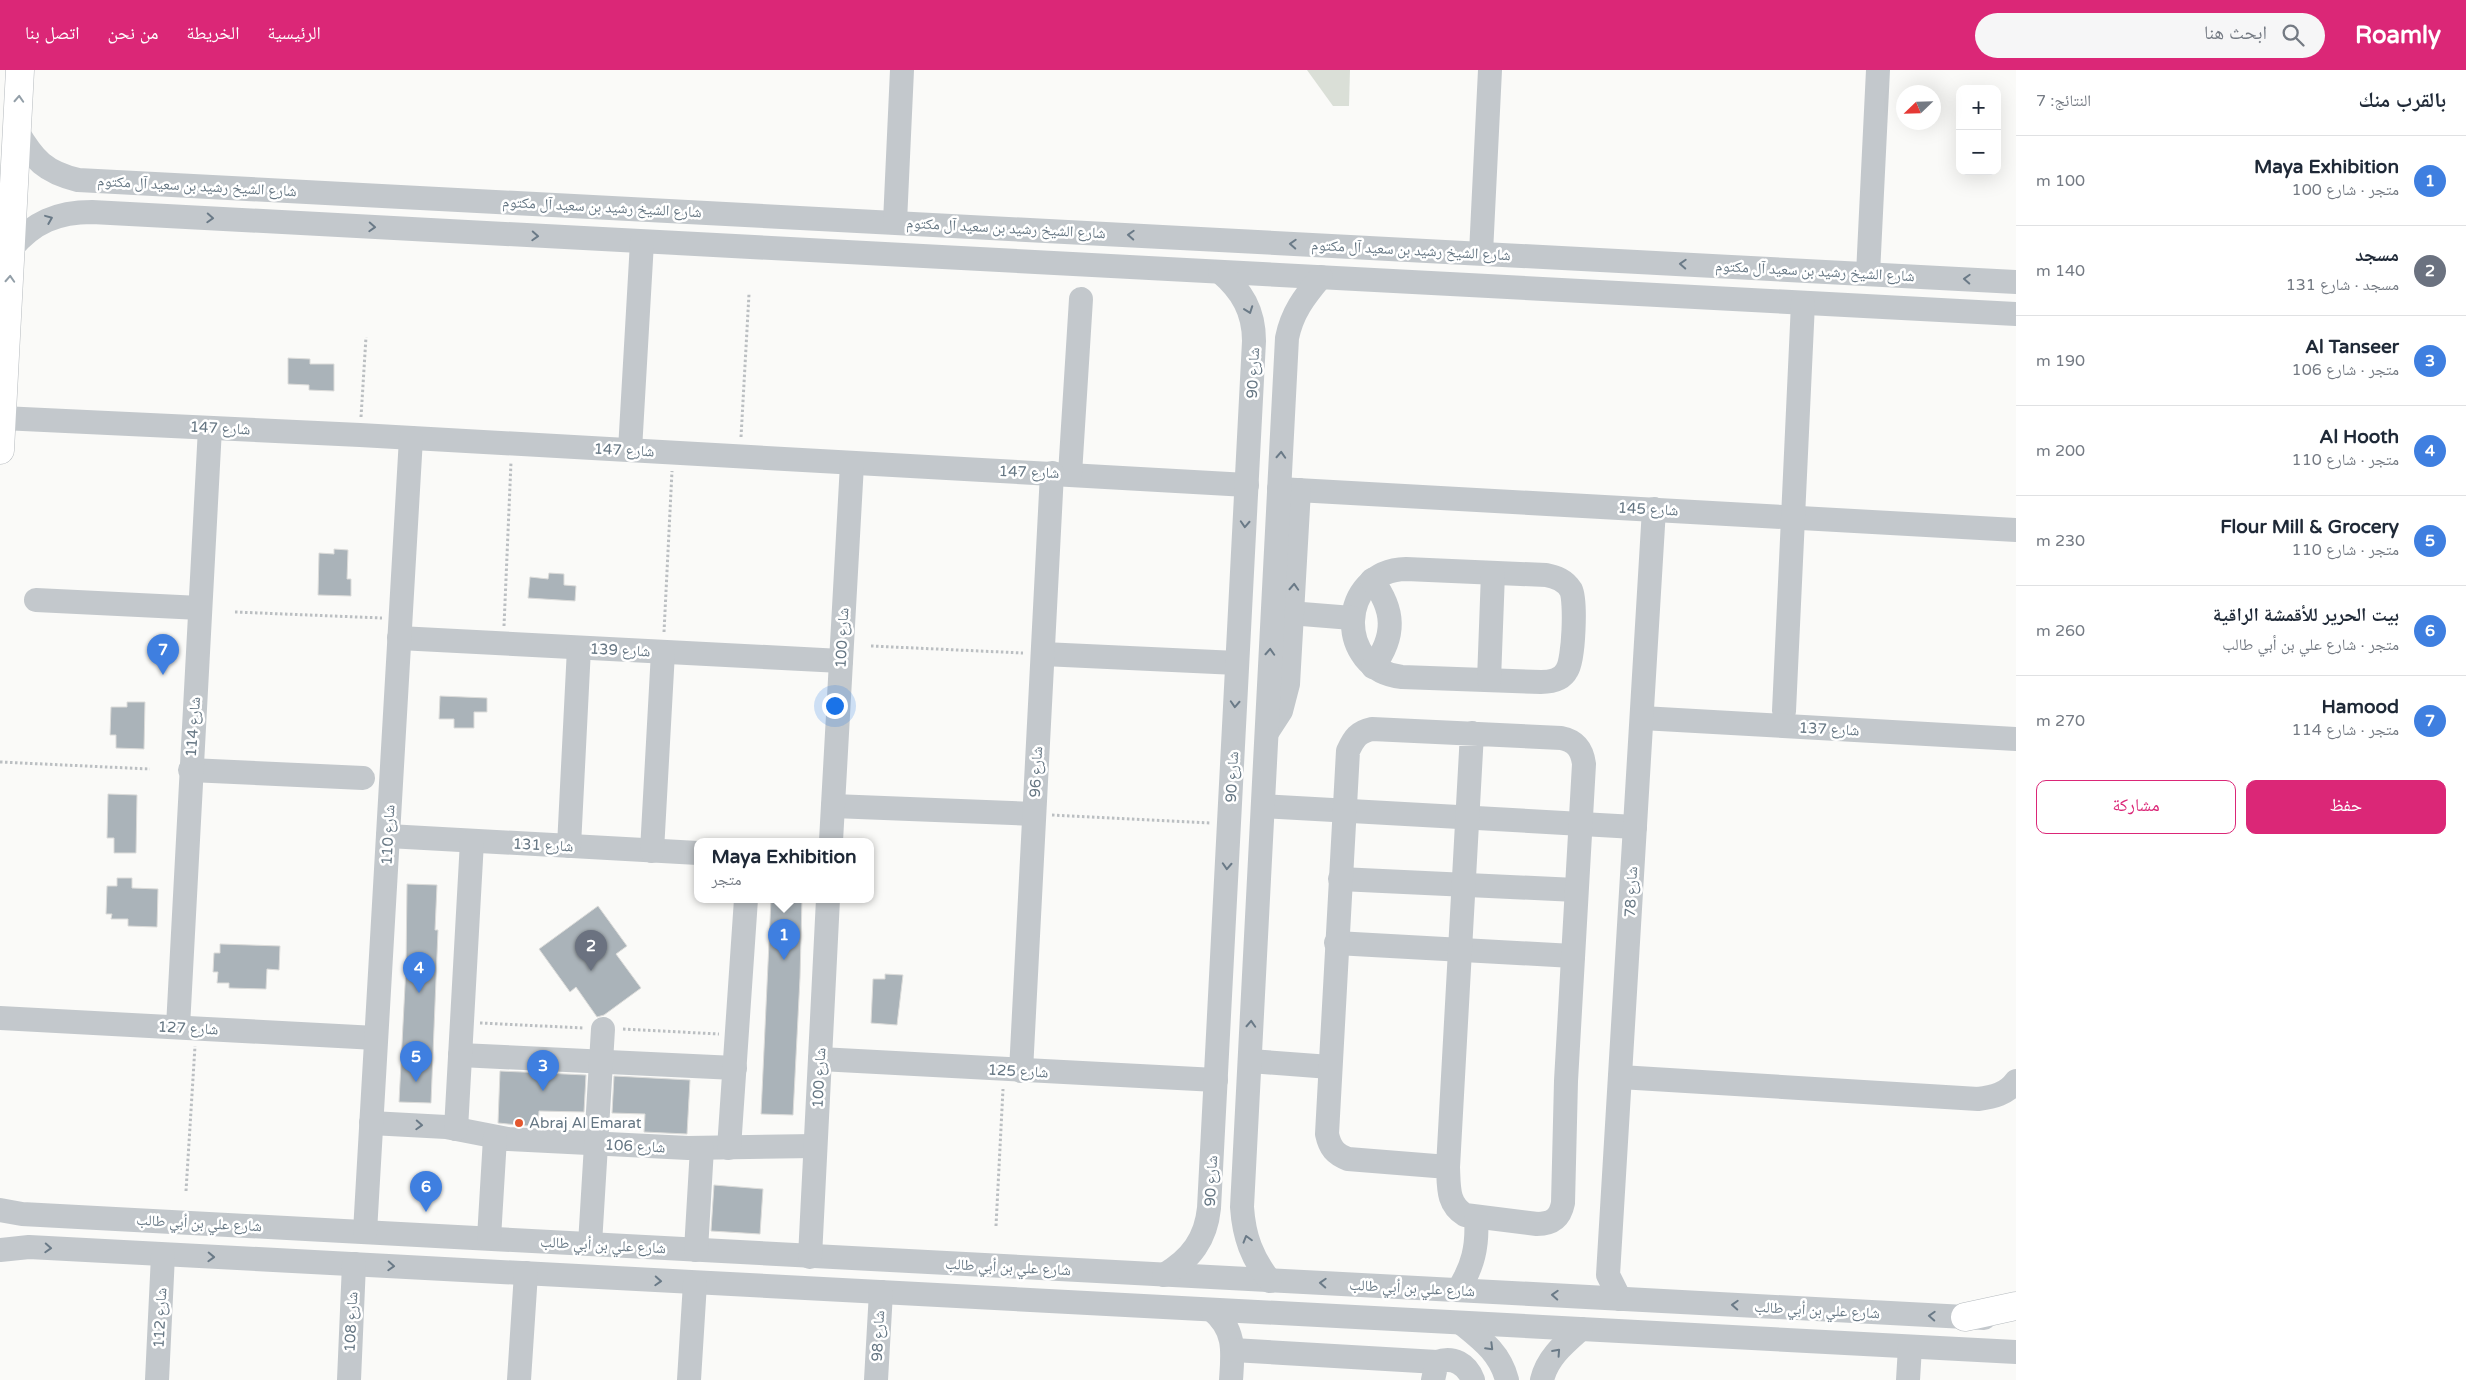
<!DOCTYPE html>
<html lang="ar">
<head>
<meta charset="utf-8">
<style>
	body { margin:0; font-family:"Varela Round","Noto Naskh Arabic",sans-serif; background:#f6f6f7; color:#1f2937; direction:rtl }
	.controls { position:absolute; right:15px; top:15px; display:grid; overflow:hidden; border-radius:10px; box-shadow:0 5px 20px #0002 }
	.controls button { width:45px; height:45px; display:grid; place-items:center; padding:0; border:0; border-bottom:1px solid #e0e1e3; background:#fff; color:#1f2937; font:25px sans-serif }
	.compass { position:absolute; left:1896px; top:15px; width:45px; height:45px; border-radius:50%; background:#fff; box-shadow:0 5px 20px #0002; rotate:247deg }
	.you { position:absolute; left:834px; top:635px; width:18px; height:18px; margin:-12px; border:4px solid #fff; border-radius:50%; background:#1a73e8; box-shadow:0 0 0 8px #1a73e833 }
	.badge { display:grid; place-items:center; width:32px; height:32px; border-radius:50%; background:#db2777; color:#fff; font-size:16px; font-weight:700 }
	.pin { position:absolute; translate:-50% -41px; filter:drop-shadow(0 1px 2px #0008) }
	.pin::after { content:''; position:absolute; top:26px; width:18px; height:15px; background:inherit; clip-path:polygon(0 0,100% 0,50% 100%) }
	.popup { position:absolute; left:694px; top:768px; width:180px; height:65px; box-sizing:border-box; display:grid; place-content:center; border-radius:10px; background:#fff; filter:drop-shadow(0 1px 4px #0005); font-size:16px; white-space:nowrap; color:#747a83 }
	.popup b { font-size:19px; color:#1f2937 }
	.popup::after { content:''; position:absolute; left:50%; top:100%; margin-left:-10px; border:10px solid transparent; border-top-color:#fff }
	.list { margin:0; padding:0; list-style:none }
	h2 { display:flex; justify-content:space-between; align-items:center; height:65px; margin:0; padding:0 20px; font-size:21px }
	h2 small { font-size:16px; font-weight:400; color:#747a83 }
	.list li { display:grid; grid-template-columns:32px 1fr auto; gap:15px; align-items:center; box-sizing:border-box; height:90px; padding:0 20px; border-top:1px solid #e0e1e3 }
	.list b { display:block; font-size:19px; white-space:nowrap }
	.list p { margin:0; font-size:16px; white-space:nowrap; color:#747a83 }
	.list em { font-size:16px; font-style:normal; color:#747a83 }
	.actions { display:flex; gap:10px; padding:15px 20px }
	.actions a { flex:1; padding:11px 0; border:1px solid #db2777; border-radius:10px; text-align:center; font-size:18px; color:#db2777 }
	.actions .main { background:#db2777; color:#fff }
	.icon { flex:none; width:28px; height:28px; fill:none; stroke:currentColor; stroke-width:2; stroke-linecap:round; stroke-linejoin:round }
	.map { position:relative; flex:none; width:2016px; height:1310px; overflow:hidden; direction:ltr }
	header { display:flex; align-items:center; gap:30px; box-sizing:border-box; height:70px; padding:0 25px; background:#db2777; color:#fff }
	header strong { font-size:24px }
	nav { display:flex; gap:28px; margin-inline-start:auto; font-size:18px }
	.search { width:350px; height:45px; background:#f6f6f7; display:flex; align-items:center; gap:12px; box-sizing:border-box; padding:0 18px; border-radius:28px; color:#747a83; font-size:19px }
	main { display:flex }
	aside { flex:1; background:#fff }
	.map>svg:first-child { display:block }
</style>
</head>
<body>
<header>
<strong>Roamly</strong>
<div class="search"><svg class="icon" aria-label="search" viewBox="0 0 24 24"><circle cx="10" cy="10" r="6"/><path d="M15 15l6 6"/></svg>ابحث هنا</div>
<nav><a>الرئيسية</a><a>الخريطة</a><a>من نحن</a><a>اتصل بنا</a></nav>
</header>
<main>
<aside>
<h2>بالقرب منك<small>النتائج: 7</small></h2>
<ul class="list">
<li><span class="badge" style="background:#3f7fe0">1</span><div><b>Maya Exhibition</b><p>متجر · شارع 100</p></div><em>100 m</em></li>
<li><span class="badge" style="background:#6b7280">2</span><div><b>مسجد</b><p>مسجد · شارع 131</p></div><em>140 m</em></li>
<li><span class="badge" style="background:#3f7fe0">3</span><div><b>Al Tanseer</b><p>متجر · شارع 106</p></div><em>190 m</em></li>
<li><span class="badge" style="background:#3f7fe0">4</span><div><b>Al Hooth</b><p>متجر · شارع 110</p></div><em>200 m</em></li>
<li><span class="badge" style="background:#3f7fe0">5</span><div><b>Flour Mill &amp; Grocery</b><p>متجر · شارع 110</p></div><em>230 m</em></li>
<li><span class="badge" style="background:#3f7fe0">6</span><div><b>بيت الحرير للأقمشة الراقية</b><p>متجر · شارع علي بن أبي طالب</p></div><em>260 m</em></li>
<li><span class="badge" style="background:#3f7fe0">7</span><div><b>Hamood</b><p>متجر · شارع 114</p></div><em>270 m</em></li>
</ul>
<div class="actions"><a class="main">حفظ</a><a>مشاركة</a></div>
</aside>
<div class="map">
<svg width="2016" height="1310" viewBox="0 0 2016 1310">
	<rect width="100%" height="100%" fill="#fafaf8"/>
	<!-- green -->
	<polygon fill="#dadfd7" points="1307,0 1350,0 1349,36 1333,36"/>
	<!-- building -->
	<g fill="#aab3b9" stroke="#dcdcda">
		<polygon points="288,288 310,289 310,294 334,294 334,321 309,320 309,315 288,314"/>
		<polygon points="334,479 348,480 347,509 351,509 351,526 318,525 319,483 334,484"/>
		<polygon points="549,503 564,504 564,515 576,516 575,531 528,528 530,507 548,509"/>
		<polygon points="440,626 487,628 487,642 474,642 474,658 454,658 454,649 439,649"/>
		<polygon points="127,632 145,632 144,679 116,678 116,665 110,665 111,637 127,637"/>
		<polygon points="108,724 137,725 136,783 114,783 114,768 107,768"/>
		<polygon points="117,808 132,808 132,818 158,819 157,857 128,856 128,849 111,849 112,844 106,844 107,816 117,816"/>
		<polygon points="407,814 437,815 435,860 438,860 431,1033 399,1032 406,896"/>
		<polygon points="771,829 802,829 800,908 793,1045 761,1044"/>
		<polygon points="598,836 627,876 616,884 641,918 604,945 597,947 576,917 570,922 539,879"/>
		<polygon points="220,874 280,876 279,900 267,899 266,919 229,918 229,913 217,913 218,902 213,902 214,883 220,883"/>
		<polygon points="885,904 903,905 897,955 871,953 873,909 885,909"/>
		<polygon points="500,1001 586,1005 584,1042 539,1041 538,1057 498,1053"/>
		<polygon points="614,1006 690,1010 687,1064 644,1062 645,1044 612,1043"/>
		<polygon points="714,1115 763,1119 760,1164 711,1161"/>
	</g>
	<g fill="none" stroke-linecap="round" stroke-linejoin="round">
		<!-- major casing -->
		<g stroke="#b5babe" stroke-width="29">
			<g id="major">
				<polyline points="0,380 20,0"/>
				<polyline points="1965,1247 2016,1236"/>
			</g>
		</g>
		<!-- path -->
		<g stroke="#bbbfc2" stroke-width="3" stroke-dasharray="2.5 2.5" stroke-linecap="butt">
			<polyline points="361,347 366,267"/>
			<polyline points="741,367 749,224"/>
			<polyline points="235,542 382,548"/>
			<polyline points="504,556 511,392"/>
			<polyline points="664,562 672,401"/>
			<polyline points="871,576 1023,583"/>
			<polyline points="0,692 150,699"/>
			<polyline points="1052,745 1211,753"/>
			<polyline points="480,953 584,958"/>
			<polyline points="623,959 719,964"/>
			<polyline points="186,1121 195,976"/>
			<polyline points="996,1156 1003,1019"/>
		</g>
		<!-- minor -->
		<g stroke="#c3c8cc" stroke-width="24">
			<path d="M17 61C34 90 45 102 78 110L2016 212"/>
			<polyline points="895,152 902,0"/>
			<path d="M11 179C33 152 58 142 92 142L2016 244"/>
			<polyline points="1481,183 1490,0"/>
			<polyline points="1868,204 1878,0"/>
			<polyline points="2,348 360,365 1247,415"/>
			<polyline points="630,380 642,172"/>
			<polyline points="1070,404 1081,229"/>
			<polyline points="1279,419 2016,460"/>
			<path d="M1406 499 1546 505C1556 507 1565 510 1571 520 1576 531 1574 589 1567 600 1562 610 1551 612 1541 612L1402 607C1335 600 1337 501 1406 499Z"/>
			<path d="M1372 510C1395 540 1396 566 1373 597"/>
			<polyline points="36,530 200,538"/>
			<polyline points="1277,542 1352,548"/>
			<polyline points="399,568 841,591"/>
			<polyline points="1043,584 1237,593"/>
			<polyline points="1489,610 1493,503"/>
			<polyline points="1784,641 1803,233"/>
			<polyline points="1642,648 2016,669"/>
			<polyline points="1268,661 1281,641 1288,614 1299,420"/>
			<polyline points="190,700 363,708"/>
			<polyline points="833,736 1034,744"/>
			<polyline points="1263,736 1635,757"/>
			<polyline points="388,766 698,783"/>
			<polyline points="831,771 852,394"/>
			<polyline points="569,776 579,578"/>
			<polyline points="652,781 663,582"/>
			<polyline points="1340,809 1576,820"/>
			<polyline points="1336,873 1573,886"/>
			<polyline points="0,948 376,968"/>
			<polyline points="178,957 210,358"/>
			<polyline points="460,985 735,998"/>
			<polyline points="820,989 1216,1010"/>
			<polyline points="1250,991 1330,997"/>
			<polyline points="1021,1001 1052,403"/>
			<path d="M1620 1007 1978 1029C1993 1027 2007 1024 2016 1011"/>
			<polyline points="371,1053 446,1057 508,1069 688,1078 815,1076"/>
			<polyline points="456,1059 472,771"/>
			<polyline points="729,1078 746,829"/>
			<path d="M1448 1097 1348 1089C1335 1084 1330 1078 1327 1064L1348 681C1354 668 1358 662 1372 659L1561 668C1576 671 1582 679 1584 694L1566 1011 1563 1133C1560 1148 1553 1154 1537 1154L1465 1145C1447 1134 1449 1117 1448 1097L1472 663"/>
			<polyline points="0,1140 22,1144 1984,1248"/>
			<polyline points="365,1162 411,368"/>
			<polyline points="489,1168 495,1068"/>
			<polyline points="590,1174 603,959"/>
			<polyline points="0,1180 29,1177 2016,1282"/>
			<polyline points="696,1180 702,1078"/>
			<polyline points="810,1187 828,829"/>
			<path d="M1164 1205C1191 1189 1206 1169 1209 1138L1254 271C1254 241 1242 221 1220 202"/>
			<path d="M1270 1211C1252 1188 1244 1167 1242 1137L1287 268C1292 243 1304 227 1321 207"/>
			<path d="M1458 1220C1473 1197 1478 1176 1476 1148"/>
			<polyline points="1620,1229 1608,1205 1654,439"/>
			<path d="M1212 1240C1236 1260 1233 1282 1231 1310"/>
			<path d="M1461 1253C1482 1270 1500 1283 1507 1310"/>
			<polyline points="1233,1280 1437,1292"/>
			<polyline points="157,1310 163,1185"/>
			<polyline points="349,1310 354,1194"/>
			<polyline points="519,1310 526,1203"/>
			<polyline points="689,1310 695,1213"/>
			<polyline points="876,1310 881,1222"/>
			<path d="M1433 1310 1437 1292C1453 1286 1467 1294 1473 1310"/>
			<path d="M1542 1310C1547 1288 1564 1274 1581 1259"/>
			<polyline points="1908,1310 1910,1277"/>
		</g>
		<!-- major -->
		<use href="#major" stroke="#fff" stroke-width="28"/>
	</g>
	<!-- one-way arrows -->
	<defs><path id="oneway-chevron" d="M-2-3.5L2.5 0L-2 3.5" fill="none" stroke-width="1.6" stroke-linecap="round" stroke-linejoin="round" transform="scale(1.25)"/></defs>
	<g stroke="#939fa8">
		<use href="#oneway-chevron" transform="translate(19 29) rotate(-87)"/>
		<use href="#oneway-chevron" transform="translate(10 209) rotate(-87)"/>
	</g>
	<g stroke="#6a7a87">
		<use href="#oneway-chevron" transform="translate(210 148) rotate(3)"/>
		<use href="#oneway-chevron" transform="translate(49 149) rotate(-22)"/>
		<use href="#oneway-chevron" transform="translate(372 157) rotate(3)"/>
		<use href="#oneway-chevron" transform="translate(1131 165) rotate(-177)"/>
		<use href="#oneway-chevron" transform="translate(535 166) rotate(3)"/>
		<use href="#oneway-chevron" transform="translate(1293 174) rotate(-177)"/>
		<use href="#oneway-chevron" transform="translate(1683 194) rotate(-177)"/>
		<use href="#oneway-chevron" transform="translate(1967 209) rotate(-177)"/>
		<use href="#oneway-chevron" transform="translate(1249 240) rotate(70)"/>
		<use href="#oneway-chevron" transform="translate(1281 385) rotate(-87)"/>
		<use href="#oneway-chevron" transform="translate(1245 454) rotate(93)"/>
		<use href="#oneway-chevron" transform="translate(1294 517) rotate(-87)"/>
		<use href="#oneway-chevron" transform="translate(1270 582) rotate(-87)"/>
		<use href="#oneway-chevron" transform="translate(1235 634) rotate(93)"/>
		<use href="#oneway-chevron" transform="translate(1227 796) rotate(93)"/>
		<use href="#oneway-chevron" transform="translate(1251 954) rotate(-87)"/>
		<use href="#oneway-chevron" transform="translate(419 1055) rotate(3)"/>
		<use href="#oneway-chevron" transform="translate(1247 1169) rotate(-106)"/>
		<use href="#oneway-chevron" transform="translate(48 1178) rotate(3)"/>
		<use href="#oneway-chevron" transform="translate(211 1187) rotate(2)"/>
		<use href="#oneway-chevron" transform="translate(391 1196) rotate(3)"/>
		<use href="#oneway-chevron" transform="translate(658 1211) rotate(3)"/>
		<use href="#oneway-chevron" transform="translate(1323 1213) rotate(-177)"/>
		<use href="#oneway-chevron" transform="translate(1555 1225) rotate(-177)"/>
		<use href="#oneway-chevron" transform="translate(1735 1235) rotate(-177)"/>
		<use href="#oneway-chevron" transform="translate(1932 1246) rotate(-177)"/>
		<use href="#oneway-chevron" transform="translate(1490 1277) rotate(45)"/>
		<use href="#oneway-chevron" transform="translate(1557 1282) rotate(-48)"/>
	</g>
	<!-- markers -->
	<circle fill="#e4572e" stroke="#fff" stroke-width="2" cx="519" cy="1053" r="5"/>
	<g text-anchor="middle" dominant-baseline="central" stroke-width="5" stroke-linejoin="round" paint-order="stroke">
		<!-- street labels -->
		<g font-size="15" fill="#657683" stroke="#fff">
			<text transform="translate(197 116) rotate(3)">شارع الشيخ رشيد بن سعيد آل مكتوم</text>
			<text transform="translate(602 137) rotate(3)">شارع الشيخ رشيد بن سعيد آل مكتوم</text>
			<text transform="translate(1006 158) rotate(3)">شارع الشيخ رشيد بن سعيد آل مكتوم</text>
			<text transform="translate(1411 180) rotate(3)">شارع الشيخ رشيد بن سعيد آل مكتوم</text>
			<text transform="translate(1815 201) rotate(3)">شارع الشيخ رشيد بن سعيد آل مكتوم</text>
			<text transform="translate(1253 303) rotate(-87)">شارع 90</text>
			<text transform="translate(220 358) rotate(3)">شارع 147</text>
			<text transform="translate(624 380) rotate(3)">شارع 147</text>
			<text transform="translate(1029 402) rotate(2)">شارع 147</text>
			<text transform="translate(1648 439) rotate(3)">شارع 145</text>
			<text transform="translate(842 568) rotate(-87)">شارع 100</text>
			<text transform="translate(620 580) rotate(3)">شارع 139</text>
			<text transform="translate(193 657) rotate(-86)">شارع 114</text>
			<text transform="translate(1829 659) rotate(3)">شارع 137</text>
			<text transform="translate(1036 702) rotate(-87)">شارع 96</text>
			<text transform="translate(1232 707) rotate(-87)">شارع 90</text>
			<text transform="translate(388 765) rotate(-87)">شارع 110</text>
			<text transform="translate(543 775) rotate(3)">شارع 131</text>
			<text transform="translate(1631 822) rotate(-87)">شارع 78</text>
			<text transform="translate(188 958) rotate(3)">شارع 127</text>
			<text transform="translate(1018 1001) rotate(3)">شارع 125</text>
			<text transform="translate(819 1008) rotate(-87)">شارع 100</text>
			<text transform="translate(635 1076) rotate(3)">شارع 106</text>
			<text transform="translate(1211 1111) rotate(-87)">شارع 90</text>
			<text transform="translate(199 1153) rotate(3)">شارع علي بن أبي طالب</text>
			<text transform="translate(603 1175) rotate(3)">شارع علي بن أبي طالب</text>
			<text transform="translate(1008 1197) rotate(3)">شارع علي بن أبي طالب</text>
			<text transform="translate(1412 1218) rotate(3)">شارع علي بن أبي طالب</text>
			<text transform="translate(1817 1240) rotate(3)">شارع علي بن أبي طالب</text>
			<text transform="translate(160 1248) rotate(-87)">شارع 112</text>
			<text transform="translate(351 1252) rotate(-87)">شارع 108</text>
			<text transform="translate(878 1266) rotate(-87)">شارع 98</text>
		</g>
		<!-- poi labels -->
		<g font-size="15" fill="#657683" stroke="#fff" text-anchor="start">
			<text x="529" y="1053">Abraj Al Emarat</text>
		</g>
	</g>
</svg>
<div class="controls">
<button>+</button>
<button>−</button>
</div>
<svg class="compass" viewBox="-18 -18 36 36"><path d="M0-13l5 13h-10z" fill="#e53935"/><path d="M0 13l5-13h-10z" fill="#747a83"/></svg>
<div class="you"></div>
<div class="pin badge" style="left:784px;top:890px;background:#3f7fe0">1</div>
<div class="popup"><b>Maya Exhibition</b>متجر</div>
<div class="pin badge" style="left:591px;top:901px;background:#6b7280">2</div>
<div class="pin badge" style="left:543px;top:1021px;background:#3f7fe0">3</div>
<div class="pin badge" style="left:419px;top:923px;background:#3f7fe0">4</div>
<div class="pin badge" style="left:416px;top:1012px;background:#3f7fe0">5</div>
<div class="pin badge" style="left:426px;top:1142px;background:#3f7fe0">6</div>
<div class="pin badge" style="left:163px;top:605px;background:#3f7fe0">7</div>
</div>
</main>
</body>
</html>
